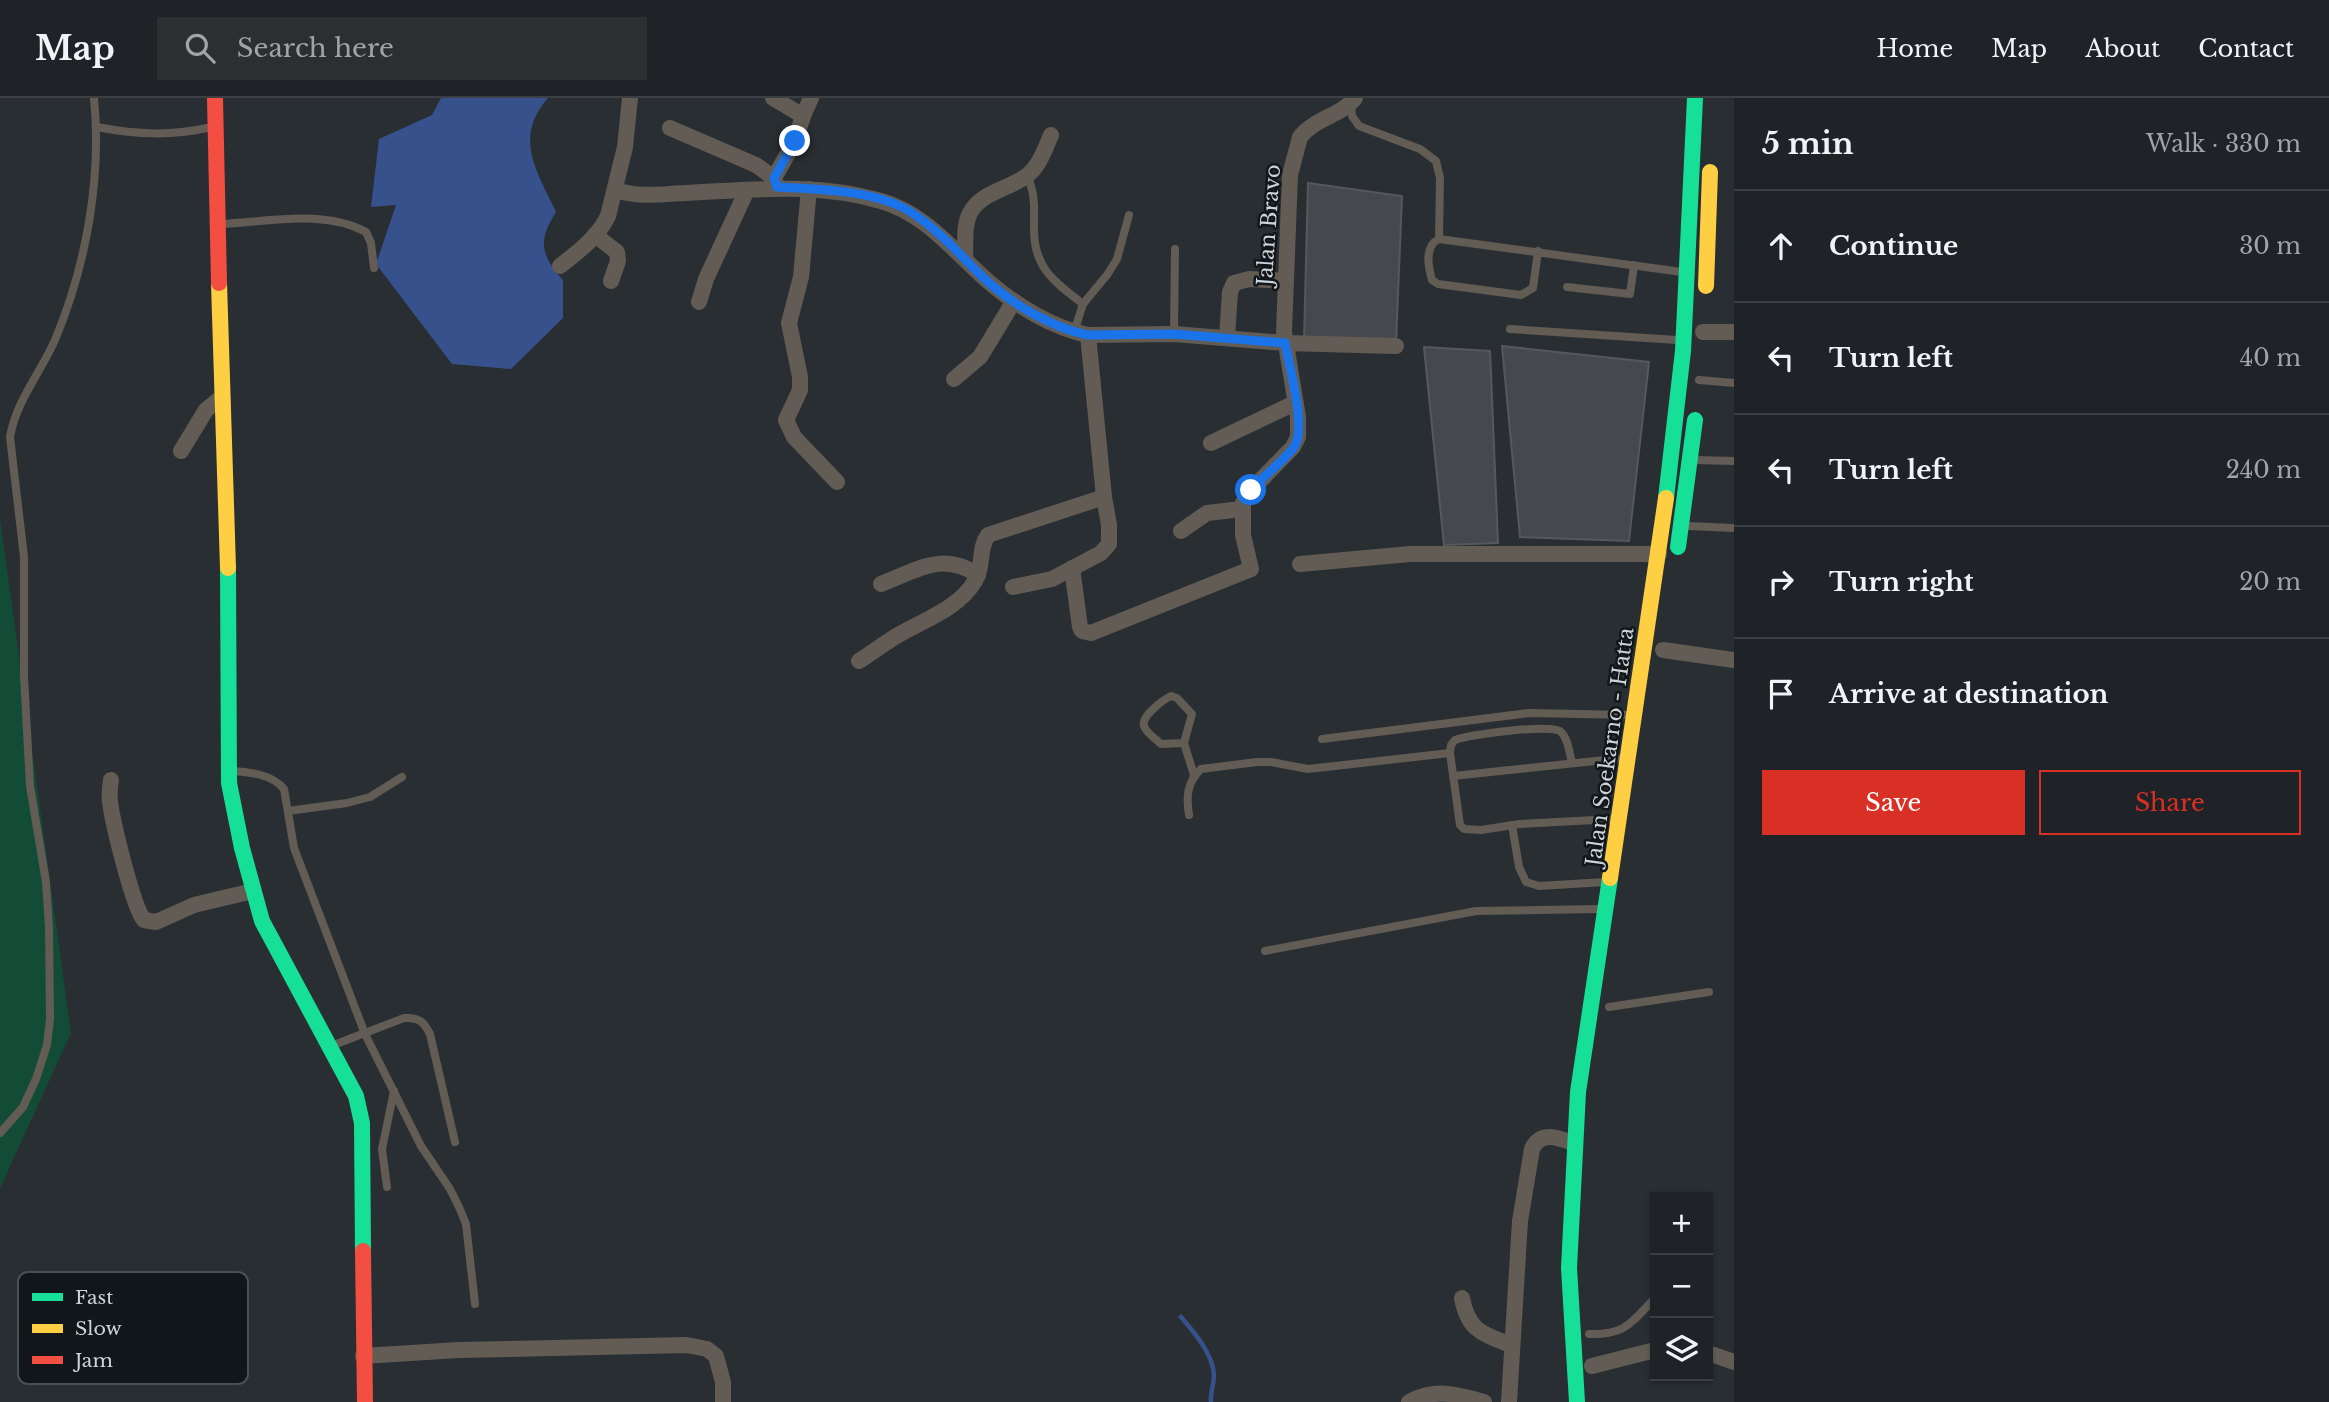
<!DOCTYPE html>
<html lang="en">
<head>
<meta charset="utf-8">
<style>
	body { margin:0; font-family:"Libre Baskerville",serif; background:#2c2f32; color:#f1f3f6 }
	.controls { position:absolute; right:21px; bottom:21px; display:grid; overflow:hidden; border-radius:0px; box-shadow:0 2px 5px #0004 }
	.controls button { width:63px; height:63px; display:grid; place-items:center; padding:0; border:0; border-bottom:2px solid #3c3f43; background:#1f2226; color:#f1f3f6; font:35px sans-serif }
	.stop { position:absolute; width:21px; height:21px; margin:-16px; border:5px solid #1a73e8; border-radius:50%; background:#fff }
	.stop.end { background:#1a73e8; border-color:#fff; box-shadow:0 2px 7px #0008 }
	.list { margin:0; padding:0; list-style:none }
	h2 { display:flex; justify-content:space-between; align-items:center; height:91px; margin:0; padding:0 28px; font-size:30px }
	h2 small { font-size:23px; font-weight:400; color:#a1a4a7 }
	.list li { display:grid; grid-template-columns:46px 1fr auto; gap:21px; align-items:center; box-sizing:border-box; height:112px; padding:0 28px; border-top:2px solid #3c3f43 }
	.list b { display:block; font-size:26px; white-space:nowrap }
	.list em { font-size:23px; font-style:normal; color:#a1a4a7 }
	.actions { display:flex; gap:14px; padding:21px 28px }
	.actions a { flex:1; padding:16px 0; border:2px solid #d93025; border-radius:0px; text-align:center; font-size:24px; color:#d93025 }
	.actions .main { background:#d93025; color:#fff }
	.icon { flex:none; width:38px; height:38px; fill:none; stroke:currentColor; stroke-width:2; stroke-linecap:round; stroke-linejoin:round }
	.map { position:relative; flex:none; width:1734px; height:1304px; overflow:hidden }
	header { display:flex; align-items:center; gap:42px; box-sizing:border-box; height:98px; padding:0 35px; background:#1f2226; border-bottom:2px solid #3c3f43 }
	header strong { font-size:33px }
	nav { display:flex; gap:38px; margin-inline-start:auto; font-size:24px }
	.search { width:490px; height:63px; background:#2c2f32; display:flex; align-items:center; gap:18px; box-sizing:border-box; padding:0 24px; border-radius:0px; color:#a1a4a7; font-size:26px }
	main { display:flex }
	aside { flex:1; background:#1f2226 }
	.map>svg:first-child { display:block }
</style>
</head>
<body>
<header>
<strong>Map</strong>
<div class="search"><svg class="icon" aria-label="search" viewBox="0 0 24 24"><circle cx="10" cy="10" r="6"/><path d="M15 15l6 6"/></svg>Search here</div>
<nav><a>Home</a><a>Map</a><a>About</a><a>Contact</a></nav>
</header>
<main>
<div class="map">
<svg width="1734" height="1304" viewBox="0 0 1734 1304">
	<rect width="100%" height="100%" fill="#292e33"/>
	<!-- green -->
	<polygon fill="#134c36" points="0,421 71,935 0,1090"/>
	<!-- water -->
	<path fill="#36518c" d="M441 0H548C513 40 537 73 556 114 538 142 540 157 563 182V220L511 271 452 266 376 166 396 107 371 109 379 41 432 17Z"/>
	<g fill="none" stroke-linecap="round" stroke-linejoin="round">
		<!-- stream -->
		<path stroke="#36518c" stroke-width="4.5" d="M1181 1219C1194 1234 1213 1256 1214 1277 1214 1286 1210 1295 1211 1304"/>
	</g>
	<!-- building -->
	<g fill="#46484d" stroke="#56585d" stroke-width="2">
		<polygon points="1308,85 1402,98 1396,246 1304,243"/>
		<polygon points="1502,248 1649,264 1629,443 1520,439"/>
		<polygon points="1424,249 1490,253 1498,445 1444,447"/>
	</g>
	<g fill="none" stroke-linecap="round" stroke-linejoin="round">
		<!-- lane -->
		<g stroke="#625c55" stroke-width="8">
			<polyline points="1351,6 1352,18 1359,28 1420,51 1436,63 1440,80 1439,141"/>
			<path d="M97 29C138 37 172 38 212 29"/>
			<path d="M1027 78C1036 96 1034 113 1034 132 1034 171 1056 185 1083 206"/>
			<path d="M221 126C267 124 324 111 366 134L371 145 374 170"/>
			<path d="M1538 153 1533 190 1521 197 1438 186 1432 182C1428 168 1424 148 1439 141L1682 174"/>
			<polyline points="1567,189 1630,196 1634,167"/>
			<polyline points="1510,231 1677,242"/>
			<polyline points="1074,234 1083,206 1107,177 1117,161 1129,117"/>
			<polyline points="1174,236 1175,151"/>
			<polyline points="1699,282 1734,285"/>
			<polyline points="1695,362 1734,363"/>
			<polyline points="1688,428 1734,430"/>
			<polyline points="1322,641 1529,615 1629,617"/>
			<path d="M1184 645 1161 646C1156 641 1146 635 1144 628 1141 618 1163 602 1171 598L1177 600 1192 616 1184 645 1194 677"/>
			<path d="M1572 665C1570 657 1568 640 1561 634 1552 625 1469 637 1455 642L1451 647 1450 655 1460 727 1464 731 1481 732 1520 726 1614 721"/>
			<path d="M231 673C249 674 272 676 284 691L294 750 365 936 421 1048 450 1091 459 1109 466 1126 475 1206"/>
			<polyline points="1453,678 1624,660"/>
			<polyline points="288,713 347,705 370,699 402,679"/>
			<path d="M1189 717C1186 699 1187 684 1201 671L1257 664H1271L1308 671 1450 655"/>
			<polyline points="1512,727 1519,769 1526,784 1539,788 1605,784"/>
			<polyline points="1265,853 1476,813 1600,811"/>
			<polyline points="1609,909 1709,894"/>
			<path d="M331 948 404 920C419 919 424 924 430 936L455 1044"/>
			<path d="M0 1035 23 1009 36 981 47 947 50 921 49 829 46 784 30 688 24 578V459L10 339C16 303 41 274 55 242 86 168 102 80 94 0"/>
			<polyline points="387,1089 382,1051 394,993"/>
			<path d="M1589 1236C1625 1237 1630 1226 1654 1201"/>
		</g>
		<!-- street -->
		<g stroke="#625c55" stroke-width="16">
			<polyline points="773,0 803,18"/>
			<polyline points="670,30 756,67 774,80 777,89"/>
			<polyline points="774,80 795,43 803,18 811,0"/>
			<polyline points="809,91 801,179 789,225 800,279 800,292 786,322 794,339 837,384"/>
			<path d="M616 92C640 100 661 96 685 95 751 92 816 84 881 103 927 116 955 155 990 185 1017 208 1053 230 1088 237L1174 236 1285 245 1396 248"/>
			<polyline points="595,137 617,154 618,163 611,183"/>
			<path d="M965 160C966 146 963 128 970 115 980 95 1008 91 1025 79 1039 70 1045 51 1051 37"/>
			<path d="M560 168C578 154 598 139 608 118L625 49 630 0"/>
			<polyline points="699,204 706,181 747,92"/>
			<polyline points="1703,234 1734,234"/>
			<polyline points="1227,240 1230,194 1234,185 1249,181 1286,183"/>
			<polyline points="954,281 980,259 1014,203"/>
			<polyline points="1211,345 1295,305"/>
			<polyline points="181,353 206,312 222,299"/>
			<polyline points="1181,433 1207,415 1242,411"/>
			<polyline points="1300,466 1410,456 1659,456"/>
			<path d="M1072 470 1080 529 1082 533 1091 535 1251 471 1243 437V405L1256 387 1293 349 1298 339V319L1284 234 1290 77 1300 39C1315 20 1341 18 1355 0"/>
			<path d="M881 486C918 472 942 453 978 477"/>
			<polyline points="1013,489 1052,481 1101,455 1109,446 1109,427 1104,399 1088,237"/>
			<polyline points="1663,552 1734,562"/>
			<path d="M859 563C873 554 886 544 900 536 926 521 959 510 975 483 984 469 978 451 988 437L1104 399"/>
			<path d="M111 682C110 689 109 697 110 704 113 726 133 809 144 822L156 824 194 807 253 793"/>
			<path d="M1462 1200C1468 1233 1483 1236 1511 1247"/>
			<polyline points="1708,1255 1734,1264"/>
			<polyline points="363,1258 459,1252 687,1247 707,1251 716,1258 723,1284 723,1304"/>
			<polyline points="1592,1268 1655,1252"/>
			<path d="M1409 1304C1436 1290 1455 1296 1484 1304"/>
			<path d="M1509 1304 1520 1123 1532 1051C1541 1032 1559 1040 1575 1046"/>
		</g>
		<!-- fast -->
		<g stroke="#16e098" stroke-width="16">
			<polyline points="1666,400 1683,253 1695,0"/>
			<polyline points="1678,449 1695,322"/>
			<polyline points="228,470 229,685 242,750 262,823 356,998 362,1025 363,1153"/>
			<polyline points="1577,1304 1569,1170 1578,994 1610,780"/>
		</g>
		<!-- slow -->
		<g stroke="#ffcf43" stroke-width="16">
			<polyline points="219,185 228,470"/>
			<polyline points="1706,188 1710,74"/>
			<polyline points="1610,780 1666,400"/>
		</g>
		<!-- jam -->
		<g stroke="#f24e42" stroke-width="16">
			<polyline points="215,0 219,185"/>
			<polyline points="363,1153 365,1304"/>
		</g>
	</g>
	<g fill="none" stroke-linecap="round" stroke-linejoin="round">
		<!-- route -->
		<path stroke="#1a73e8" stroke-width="9" d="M795 43 774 80 777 89C817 91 874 92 909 113 940 132 963 161 989 185 1016 208 1053 230 1088 237L1174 236 1285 245C1289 268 1307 330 1294 349 1282 365 1264 377 1251 392"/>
	</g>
	<g text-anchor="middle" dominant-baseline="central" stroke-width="5" stroke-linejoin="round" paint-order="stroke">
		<!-- street labels -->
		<g font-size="21" fill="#ccd3d9" stroke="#11161a">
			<text transform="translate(1269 127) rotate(-86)">Jalan Bravo</text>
			<text transform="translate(1610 649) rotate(-82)">Jalan Soekarno - Hatta</text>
		</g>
	</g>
	<!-- legend -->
	<rect x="18" y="1174" width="230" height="112" rx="10" fill="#11161a" stroke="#494f53" stroke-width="2"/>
	<rect x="32" y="1195" width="31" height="8" fill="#16e098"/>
	<rect x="32" y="1226" width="31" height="9" fill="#ffcf43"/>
	<rect x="32" y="1258" width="31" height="8" fill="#f24e42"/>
	<g font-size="19" fill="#ccd3d9">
		<text x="75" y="1206">Fast</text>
		<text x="75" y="1237">Slow</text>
		<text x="75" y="1269">Jam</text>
	</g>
</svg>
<div class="controls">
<button>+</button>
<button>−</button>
<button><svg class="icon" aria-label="layers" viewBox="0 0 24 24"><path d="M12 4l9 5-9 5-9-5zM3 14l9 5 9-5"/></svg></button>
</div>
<div class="stop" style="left:1251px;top:392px"></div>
<div class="stop end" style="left:795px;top:43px"></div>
</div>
<aside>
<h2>5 min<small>Walk · 330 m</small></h2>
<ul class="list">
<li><svg class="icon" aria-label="ahead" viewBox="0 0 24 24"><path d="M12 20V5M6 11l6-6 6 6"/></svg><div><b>Continue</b></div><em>30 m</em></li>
<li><svg class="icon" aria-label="left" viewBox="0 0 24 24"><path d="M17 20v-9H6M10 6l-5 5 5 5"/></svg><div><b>Turn left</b></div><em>40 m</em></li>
<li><svg class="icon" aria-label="left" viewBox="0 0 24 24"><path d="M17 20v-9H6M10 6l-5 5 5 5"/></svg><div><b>Turn left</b></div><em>240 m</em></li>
<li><svg class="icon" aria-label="right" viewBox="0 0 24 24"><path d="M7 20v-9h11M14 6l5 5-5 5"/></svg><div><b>Turn right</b></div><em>20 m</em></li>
<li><svg class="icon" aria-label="arrive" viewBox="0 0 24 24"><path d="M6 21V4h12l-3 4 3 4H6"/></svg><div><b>Arrive at destination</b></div></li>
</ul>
<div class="actions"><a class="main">Save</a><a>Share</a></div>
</aside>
</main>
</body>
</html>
